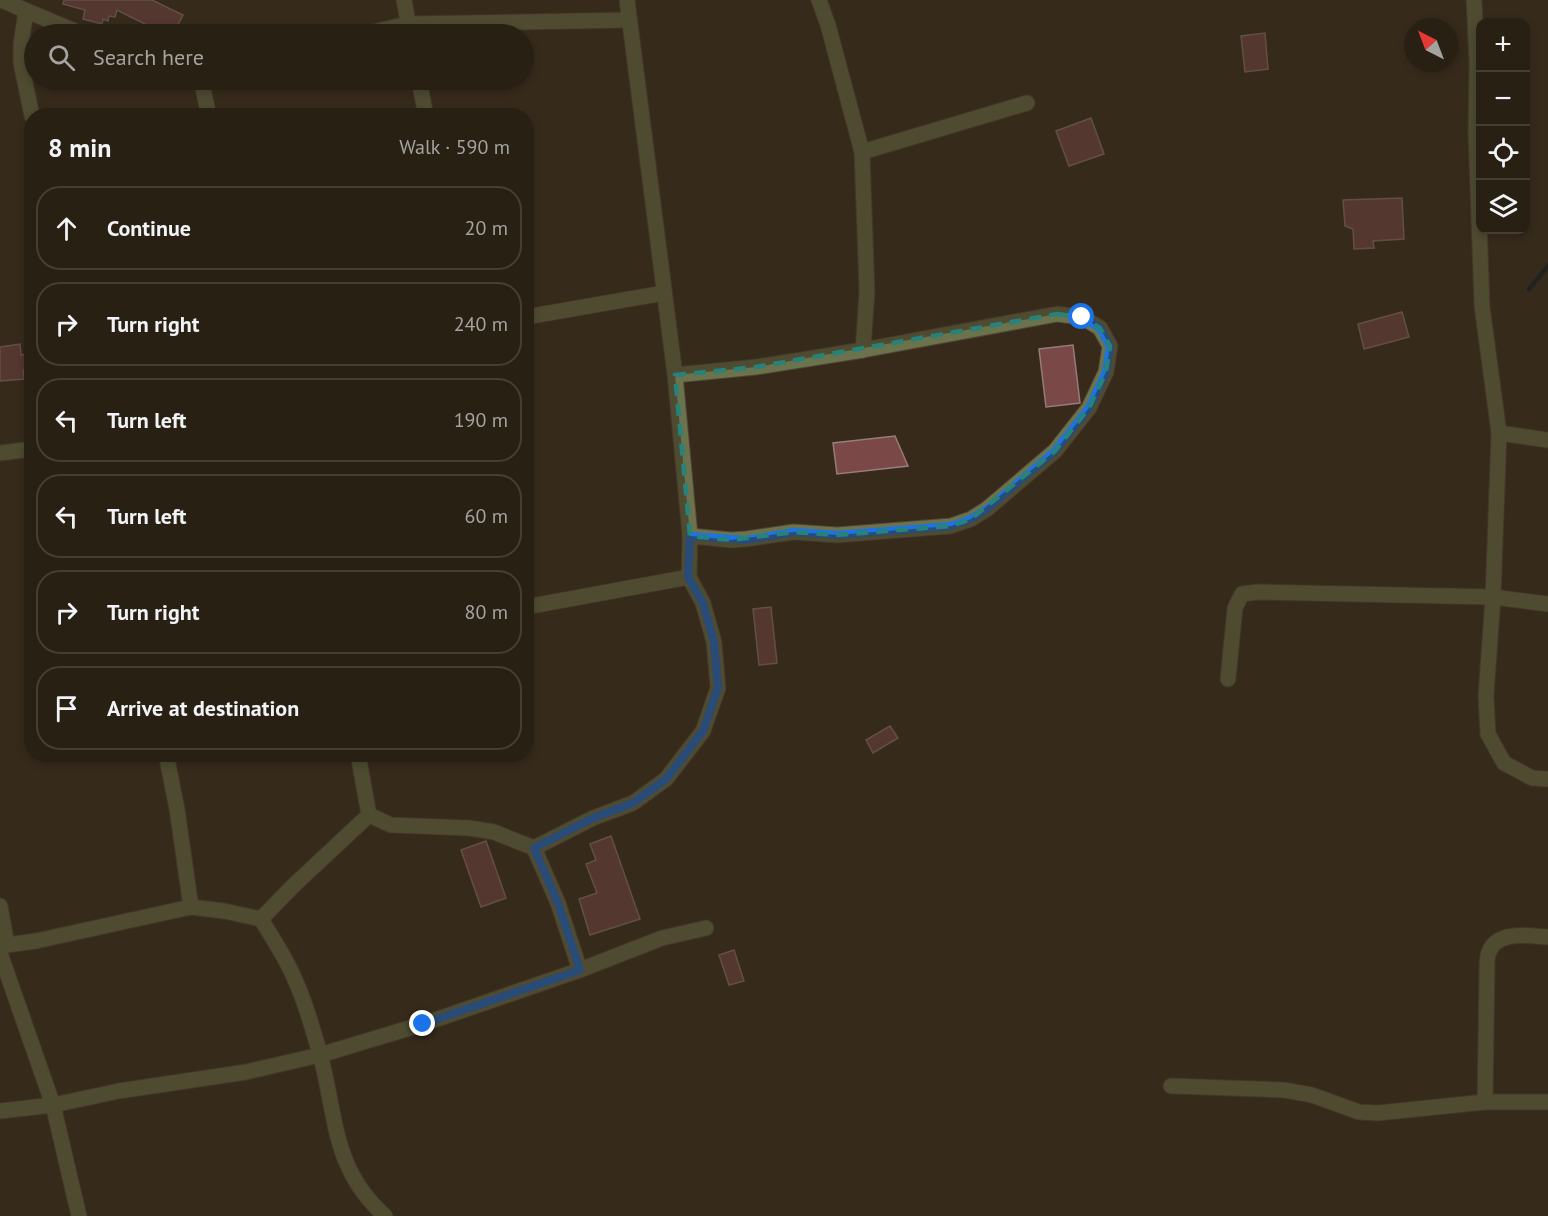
<!DOCTYPE html>
<html lang="en">
<head>
<meta charset="utf-8">
<style>
	body { margin:0; font-family:"PT Sans",sans-serif; background:#352d22; color:#f1f3f6 }
	.controls { position:absolute; right:18px; top:18px; display:grid; overflow:hidden; border-radius:12px; box-shadow:0 3px 9px #0003 }
	.controls button { width:54px; height:54px; display:grid; place-items:center; padding:0; border:0; border-bottom:2px solid #453e34; background:#292014; color:#f1f3f6; font:30px sans-serif }
	.compass { position:absolute; left:1404px; top:18px; width:54px; height:54px; border-radius:50%; background:#292014; box-shadow:0 3px 9px #0003; rotate:318deg }
	.stop { position:absolute; width:18px; height:18px; margin:-14px; border:4px solid #1a73e8; border-radius:50%; background:#fff }
	.stop.end { background:#1a73e8; border-color:#fff; box-shadow:0 2px 6px #0008 }
	.list { margin:0; padding:0; list-style:none }
	h2 { display:flex; justify-content:space-between; align-items:center; height:78px; margin:0; padding:0 24px; font-size:26px }
	h2 small { font-size:20px; font-weight:400; color:#a5a3a0 }
	.list li { display:grid; grid-template-columns:39px 1fr auto; gap:18px; align-items:center; box-sizing:border-box; height:84px; margin:0 12px 12px; padding:0 12px; border:2px solid #453e34; border-radius:24px }
	.list b { display:block; font-size:22px; white-space:nowrap }
	.list em { font-size:20px; font-style:normal; color:#a5a3a0 }
	.icon { flex:none; width:33px; height:33px; fill:none; stroke:currentColor; stroke-width:2; stroke-linecap:round; stroke-linejoin:round }
	.map { position:relative; flex:none; width:1548px; height:1216px; overflow:hidden }
	.search { position:absolute; background:#292014; box-shadow:0 3px 9px #0003; left:24px; top:24px; width:510px; height:66px; display:flex; align-items:center; gap:15px; box-sizing:border-box; padding:0 21px; border-radius:33px; color:#a5a3a0; font-size:22px }
	.panel { position:absolute; background:#292014; box-shadow:0 3px 9px #0003; left:24px; top:108px; width:510px; height:654px; border-radius:24px }
	.map>svg:first-child { display:block }
</style>
</head>
<body>
<div class="map">
<svg width="1548" height="1216" viewBox="0 0 1548 1216">
	<rect width="100%" height="100%" fill="#372a1b"/>
	<g fill="none" stroke-linecap="round" stroke-linejoin="round">
		<!-- stream -->
		<polyline stroke="#031a28" stroke-width="4.5" points="1529,289 1548,266"/>
	</g>
	<!-- building -->
	<g fill="#794847" stroke="#967c7b" stroke-width="1.5">
		<polygon points="64,0 152,0 183,15 173,34 165,34 117,10 115,17 109,16 108,21 103,19 102,24 83,19 85,10 63,4"/>
		<polygon points="1265,33 1268,69 1245,72 1241,36"/>
		<polygon points="1091,118 1104,154 1069,166 1056,131"/>
		<polygon points="1402,198 1404,239 1373,241 1374,248 1354,249 1353,229 1345,226 1343,200"/>
		<polygon points="1402,312 1409,337 1364,349 1358,324"/>
		<polygon points="20,344 21,355 27,354 29,369 23,370 24,379 0,381 0,347"/>
		<polygon points="1073,345 1080,403 1046,407 1039,349"/>
		<polygon points="895,436 908,466 837,474 833,443"/>
		<polygon points="771,607 777,663 759,665 753,609"/>
		<polygon points="890,726 898,738 873,753 866,740"/>
		<polygon points="611,836 640,919 590,935 579,899 597,893 586,864 596,860 590,844"/>
		<polygon points="486,841 506,898 481,907 461,850"/>
		<polygon points="734,950 744,981 729,985 719,955"/>
	</g>
	<g fill="none" stroke-linecap="round" stroke-linejoin="round">
		<!-- minor casing -->
		<g stroke="#524537" stroke-width="17">
			<g id="minor">
				<polyline points="1,0 82,34"/>
				<polyline points="404,0 410,33"/>
				<polyline points="627,0 675,375 756,367 863,350 1057,314 1082,317 1100,328 1110,346 1106,372 1089,408 1055,451 987,509 971,519 951,526 837,535 794,532 746,539 731,540 690,536"/>
				<polyline points="819,0 828,25 862,152 867,292 863,350"/>
				<polyline points="1474,0 1477,62 1476,133 1482,306 1499,433 1493,597 1486,696 1488,734 1504,763 1532,778 1548,779"/>
				<polyline points="26,11 21,44 21,63 32,116"/>
				<polyline points="364,34 408,24 628,20"/>
				<polyline points="419,80 426,116"/>
				<polyline points="209,116 202,84 211,80"/>
				<polyline points="862,152 1027,103"/>
				<polyline points="526,317 664,293"/>
				<polyline points="1499,433 1548,440"/>
				<polyline points="0,453 32,449"/>
				<polyline points="526,607 689,577 690,536 675,375"/>
				<polyline points="1228,679 1235,608 1242,594 1257,592 1493,597 1548,604"/>
				<polyline points="166,754 177,809 191,907"/>
				<polyline points="369,815 391,825 469,828 494,832 534,848"/>
				<path d="M0 906 7 945 36 941 191 907 224 911 261 919C270 934 279 948 287 963 302 991 311 1023 320 1054 337 1117 332 1169 385 1216"/>
				<polyline points="261,919 293,886 369,815 358,754"/>
				<polyline points="0,953 53,1105 79,1216"/>
				<polyline points="580,970 558,903 534,848 593,818 633,803 666,779 703,731 718,688 714,642 703,603 689,577"/>
				<polyline points="1171,1086 1284,1090 1312,1095 1359,1112 1378,1113 1485,1102 1548,1102"/>
				<path d="M1485 1102 1487 967C1487 962 1487 956 1489 952 1497 930 1530 936 1548 937"/>
				<polyline points="0,1111 53,1105 119,1091 246,1072 320,1055 423,1024 580,970 662,938 706,928"/>
			</g>
		</g>
		<!-- minor -->
		<use href="#minor" stroke="#6a734c" stroke-width="15"/>
	</g>
	<g fill="none" stroke-linecap="round" stroke-linejoin="round">
		<!-- route -->
		<polyline stroke="#1a73e8" stroke-width="8" points="423,1024 580,970 558,903 534,848 593,818 633,803 666,779 703,731 718,688 714,642 703,603 688,577 690,536 746,540 794,532 837,535 951,526 971,519 987,509 1055,451 1089,408 1106,372 1110,346 1100,328 1082,317"/>
	</g>
	<!-- marked area -->
	<path d="M0 0H1548V1216H0ZM1057 314 1082 317 1100 328 1110 346 1106 372 1089 408 1055 451 971 519 951 526 837 535 794 532 731 540 690 536 675 375 756 367Z" fill="#372a1b" fill-opacity=".55" fill-rule="evenodd"/>
	<path fill="none" stroke="#26827a" stroke-width="4.5" stroke-dasharray="12 8" stroke-linejoin="round" d="M1057 314 1082 317 1100 328 1110 346 1106 372 1089 408 1055 451 971 519 951 526 837 535 794 532 731 540 690 536 675 375 756 367Z"/>
</svg>
<div class="controls">
<button>+</button>
<button>−</button>
<button><svg class="icon" aria-label="locate" viewBox="0 0 24 24"><circle cx="12" cy="12" r="6"/><path d="M12 2v4M12 18v4M2 12h4M18 12h4"/></svg></button>
<button><svg class="icon" aria-label="layers" viewBox="0 0 24 24"><path d="M12 4l9 5-9 5-9-5zM3 14l9 5 9-5"/></svg></button>
</div>
<svg class="compass" viewBox="-18 -18 36 36"><path d="M0-13l5 13h-10z" fill="#e53935"/><path d="M0 13l5-13h-10z" fill="#a5a3a0"/></svg>
<div class="stop" style="left:1082px;top:317px"></div>
<div class="stop end" style="left:423px;top:1024px"></div>
<div class="search"><svg class="icon" aria-label="search" viewBox="0 0 24 24"><circle cx="10" cy="10" r="6"/><path d="M15 15l6 6"/></svg>Search here</div>
<section class="panel">
<h2>8 min<small>Walk · 590 m</small></h2>
<ul class="list">
<li><svg class="icon" aria-label="ahead" viewBox="0 0 24 24"><path d="M12 20V5M6 11l6-6 6 6"/></svg><div><b>Continue</b></div><em>20 m</em></li>
<li><svg class="icon" aria-label="right" viewBox="0 0 24 24"><path d="M7 20v-9h11M14 6l5 5-5 5"/></svg><div><b>Turn right</b></div><em>240 m</em></li>
<li><svg class="icon" aria-label="left" viewBox="0 0 24 24"><path d="M17 20v-9H6M10 6l-5 5 5 5"/></svg><div><b>Turn left</b></div><em>190 m</em></li>
<li><svg class="icon" aria-label="left" viewBox="0 0 24 24"><path d="M17 20v-9H6M10 6l-5 5 5 5"/></svg><div><b>Turn left</b></div><em>60 m</em></li>
<li><svg class="icon" aria-label="right" viewBox="0 0 24 24"><path d="M7 20v-9h11M14 6l5 5-5 5"/></svg><div><b>Turn right</b></div><em>80 m</em></li>
<li><svg class="icon" aria-label="arrive" viewBox="0 0 24 24"><path d="M6 21V4h12l-3 4 3 4H6"/></svg><div><b>Arrive at destination</b></div></li>
</ul>
</section>
</div>
</body>
</html>
